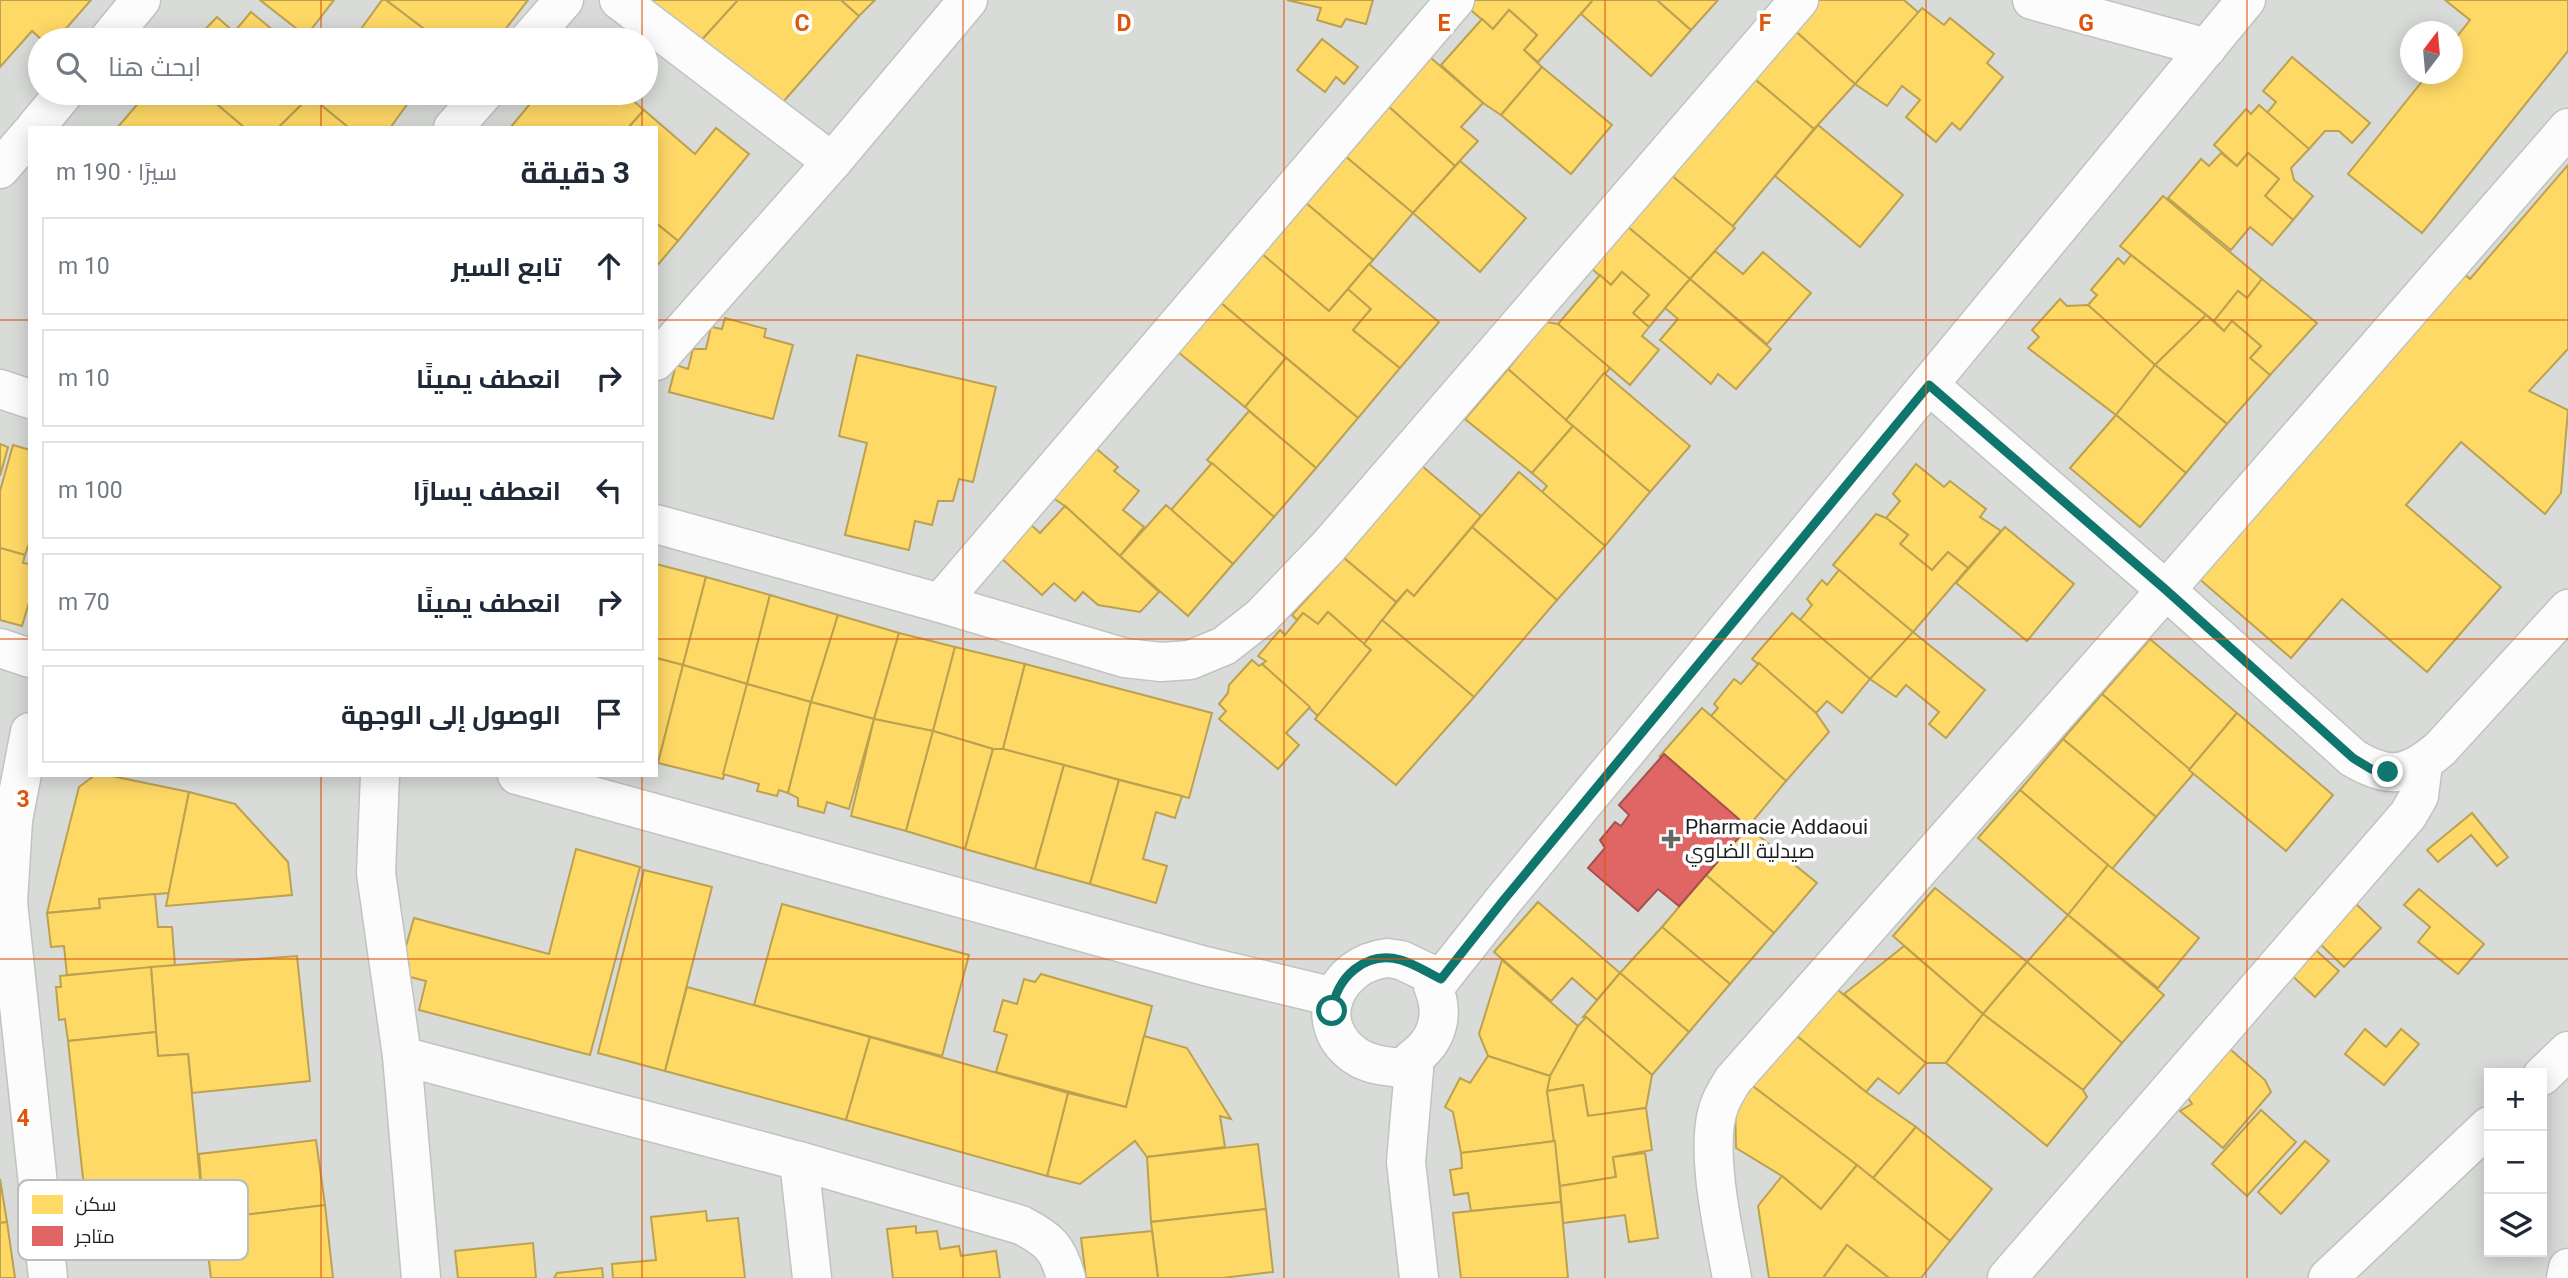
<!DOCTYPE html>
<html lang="ar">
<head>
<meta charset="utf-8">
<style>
	body { margin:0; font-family:Roboto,Cairo,sans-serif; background:#f2f2f3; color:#1f2937; direction:rtl }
	.controls { position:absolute; right:21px; bottom:21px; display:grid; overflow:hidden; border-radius:0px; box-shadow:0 4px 18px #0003 }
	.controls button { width:63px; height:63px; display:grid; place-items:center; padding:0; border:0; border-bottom:2px solid #e0e1e3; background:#fff; color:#1f2937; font:35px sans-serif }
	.compass { position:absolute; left:2400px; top:21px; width:63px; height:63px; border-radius:50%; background:#fff; box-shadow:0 4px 18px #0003; rotate:16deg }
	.stop { position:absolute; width:21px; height:21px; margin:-16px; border:5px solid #0f766e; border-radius:50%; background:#fff }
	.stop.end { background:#0f766e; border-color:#fff; box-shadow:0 2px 7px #0008 }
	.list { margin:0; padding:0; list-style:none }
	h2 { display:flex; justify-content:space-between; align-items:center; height:91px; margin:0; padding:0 28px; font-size:30px }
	h2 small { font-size:23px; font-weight:400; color:#747a83 }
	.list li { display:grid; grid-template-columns:46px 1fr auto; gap:21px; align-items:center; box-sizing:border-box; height:98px; margin:0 14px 14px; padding:0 14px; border:2px solid #e0e1e3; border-radius:0px }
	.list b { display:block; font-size:26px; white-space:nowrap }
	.list em { font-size:23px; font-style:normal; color:#747a83 }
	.icon { flex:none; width:38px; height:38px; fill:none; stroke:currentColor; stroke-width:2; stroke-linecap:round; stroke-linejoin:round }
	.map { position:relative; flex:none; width:2568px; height:1278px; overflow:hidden; direction:ltr }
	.search { position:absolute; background:#fff; box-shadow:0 4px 18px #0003; left:28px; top:28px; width:630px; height:77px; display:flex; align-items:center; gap:18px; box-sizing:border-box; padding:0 24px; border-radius:38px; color:#747a83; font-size:26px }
	.panel { position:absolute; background:#fff; box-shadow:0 4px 18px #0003; left:28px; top:126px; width:630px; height:651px; border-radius:0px; direction:rtl }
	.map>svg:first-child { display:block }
</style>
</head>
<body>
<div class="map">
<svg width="2568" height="1278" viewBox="0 0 2568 1278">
	<rect width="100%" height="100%" fill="#e6ece7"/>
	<!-- residential -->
	<path fill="#d8dbd8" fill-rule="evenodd" d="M0 0H2568V1278H0ZM2410 32H2452V74H2410ZM40 40H646V93H40ZM30 128H656V775H30ZM2489 1073H2542V1252H2489Z"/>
	<!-- homes -->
	<g fill="#ffd966" stroke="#bca150" stroke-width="2">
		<polygon points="0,0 91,0 56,40 42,40 32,31 0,67"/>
		<polygon points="260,0 334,0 306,36"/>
		<polygon points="382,0 386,0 439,40 353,40"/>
		<polygon points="386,0 528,0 497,40 439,40"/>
		<polygon points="638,0 738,0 698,44"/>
		<polygon points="738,0 841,0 859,16 775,111 698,44"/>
		<polygon points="841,0 875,0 859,16"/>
		<polygon points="1287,0 1373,0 1366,24 1346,19 1341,27 1317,20 1321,8"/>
		<polygon points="1471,0 1593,0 1538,62 1524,50 1537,35 1509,10 1493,29 1466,6"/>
		<polygon points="1593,0 1657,0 1691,30 1651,76 1581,14"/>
		<polygon points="1657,0 1718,0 1691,30"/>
		<polygon points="1816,0 1904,0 1919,13 1855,84 1793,29"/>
		<polygon points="2445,0 2568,0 2568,51 2422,233 2348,174 2428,74 2452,74 2452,43 2470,20"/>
		<polygon points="1922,8 1944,25 1950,18 1994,54 1987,63 2003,77 1960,130 1952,123 1936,142 1906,117 1920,100 1902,86 1887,106 1855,84"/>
		<polygon points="1509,10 1537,35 1524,50 1542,67 1501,115 1483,103 1441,65 1482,19 1493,29"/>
		<polygon points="251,12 285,40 244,40 234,32"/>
		<polygon points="217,17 234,32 244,40 195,40"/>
		<polygon points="1793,29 1855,84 1814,129 1751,76"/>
		<polygon points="1322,39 1358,67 1344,84 1336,77 1325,92 1297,70"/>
		<polygon points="2292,57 2370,123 2352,143 2339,131 2325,131 2309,149 2267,113 2276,102 2263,91"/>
		<polygon points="1431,58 1483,103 1461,127 1478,141 1455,166 1388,106"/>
		<polygon points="1542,67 1612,125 1571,174 1501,115"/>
		<polygon points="1751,76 1814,129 1732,227 1671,175"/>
		<polygon points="147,93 204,93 245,128 117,128"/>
		<polygon points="204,93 306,93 310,96 278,128 245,128"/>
		<polygon points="312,93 403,93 411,99 390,128 349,128 310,96"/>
		<polygon points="403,93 435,93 425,104 411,99"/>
		<polygon points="539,93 624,93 644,110 628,128 510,128"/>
		<polygon points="310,96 349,128 278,128"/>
		<polygon points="2259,105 2309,149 2291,168 2294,180 2313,196 2293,220 2265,196 2279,179 2248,153 2237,166 2214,145 2246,109 2251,114"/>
		<polygon points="1388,106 1455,166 1413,213 1345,156"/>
		<polygon points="644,110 695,154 716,128 749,154 678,241 656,223 656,128 628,128"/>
		<polygon points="1818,125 1903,195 1860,247 1775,176"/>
		<polygon points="2221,153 2237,166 2248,153 2279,179 2265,196 2293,220 2272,245 2250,227 2231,250 2168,198 2201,159 2209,166"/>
		<polygon points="1345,156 1413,213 1373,260 1306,203"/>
		<polygon points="1460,161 1526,218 1480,272 1413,213"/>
		<polygon points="2568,165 2568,349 2529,391 2568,410 2561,493 2545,514 2461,442 2406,505 2501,587 2427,672 2342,599 2291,658 2197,577 2461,271 2470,279"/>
		<polygon points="1671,175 1735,228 1690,279 1628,227"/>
		<polygon points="2163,196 2262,279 2247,298 2238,291 2214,321 2120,246"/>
		<polygon points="1306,203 1373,260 1329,311 1262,254"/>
		<polygon points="656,223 678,241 656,267"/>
		<polygon points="1628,227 1690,279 1649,327 1633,313 1649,295 1622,272 1611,285 1592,269"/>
		<polygon points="1715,251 1743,274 1763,252 1811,293 1767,344 1690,279"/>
		<polygon points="1262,254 1329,311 1348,289 1371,309 1353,330 1400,368 1358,418 1221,303"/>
		<polygon points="2131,255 2206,315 2155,365 2088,305 2097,295 2091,290 2118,258 2124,264"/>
		<polygon points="1369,264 1439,322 1400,368 1353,330 1371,309 1348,289"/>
		<polygon points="1622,272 1649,295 1633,313 1649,327 1642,336 1659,350 1630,385 1558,324 1600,275 1611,285"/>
		<polygon points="1690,279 1771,349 1736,389 1718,374 1711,384 1660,340 1678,319 1665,308"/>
		<polygon points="2262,279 2317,323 2270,375 2250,358 2261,346 2232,321 2224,331 2214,321 2238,291 2247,298"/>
		<polygon points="2060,299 2067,306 2088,305 2155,365 2116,415 2028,348 2039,337 2032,330"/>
		<polygon points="1221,303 1286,358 1245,407 1178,352"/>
		<polygon points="2206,315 2224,331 2232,321 2261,346 2250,358 2270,375 2227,424 2155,365"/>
		<polygon points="725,318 766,329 764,337 793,345 773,419 669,392 676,365 688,369 693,349 706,349 711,327 722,329"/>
		<polygon points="1546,322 1558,324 1610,368 1566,420 1508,369"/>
		<polygon points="857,355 996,387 973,482 959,479 953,501 938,501 932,525 915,521 909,550 845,535 867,443 839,436"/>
		<polygon points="1286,358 1358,418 1316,468 1245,407"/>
		<polygon points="2155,365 2227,424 2186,473 2116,415"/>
		<polygon points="1508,369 1573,426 1532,473 1465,419"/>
		<polygon points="1604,373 1690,446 1650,492 1566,420"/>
		<polygon points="1249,411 1316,468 1274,517 1207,460"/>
		<polygon points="2116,415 2186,473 2140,527 2070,468"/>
		<polygon points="1573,426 1650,492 1605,546 1541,493 1547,486 1532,473"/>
		<polygon points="0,444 8,447 0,476"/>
		<polygon points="13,445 30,450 30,540 25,555 0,548 0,491"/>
		<polygon points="1092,445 1118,467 1114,471 1139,491 1123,510 1144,527 1120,556 1065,506 1050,496"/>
		<polygon points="1212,463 1274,517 1233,564 1171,510"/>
		<polygon points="1916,464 1944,487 1950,481 1986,509 1980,517 2001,531 1968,568 1948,552 1932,570 1900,544 1908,535 1886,518 1900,501 1893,494"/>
		<polygon points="1422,466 1481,516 1414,596 1407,590 1396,602 1344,558"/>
		<polygon points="1519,472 1605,546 1557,600 1472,527"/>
		<polygon points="1166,505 1233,564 1188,616 1120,556"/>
		<polygon points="1065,506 1159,592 1140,612 1098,605 1083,592 1075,601 1054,583 1042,595 1000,557 1030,524 1040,533"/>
		<polygon points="1876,514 1886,518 1908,535 1900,544 1932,570 1948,552 1968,568 1913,632 1833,565"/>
		<polygon points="1472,527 1557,600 1474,697 1382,620 1407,590 1414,596"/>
		<polygon points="2005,527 2074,584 2027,641 1956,583"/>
		<polygon points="0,548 25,555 23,563 30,564 30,599 22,626 0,620"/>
		<polygon points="1344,558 1396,602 1364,644 1328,612 1318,624 1303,613 1297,620 1292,615"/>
		<polygon points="656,564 706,577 683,665 656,658"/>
		<polygon points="1839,570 1913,632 1870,679 1800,620 1812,605 1807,599 1822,580 1827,585"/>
		<polygon points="706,577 770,595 747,684 683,665"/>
		<polygon points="770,595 838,615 811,702 747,684"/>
		<polygon points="1328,612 1371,650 1318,716 1262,664 1266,661 1258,656 1280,630 1285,635 1303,613 1318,624"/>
		<polygon points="1792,613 1870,679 1842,713 1827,701 1816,713 1752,659"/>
		<polygon points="838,615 899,633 874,719 811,702"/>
		<polygon points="1382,620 1474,697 1396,785 1315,719 1371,650 1364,644"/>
		<polygon points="1913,632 1985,690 1946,738 1929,724 1939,712 1906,685 1896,697 1870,679"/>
		<polygon points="899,633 955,647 933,731 874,719"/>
		<polygon points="2150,639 2237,713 2189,770 2102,694"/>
		<polygon points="955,647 1025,664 1003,749 993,749 933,731"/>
		<polygon points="656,658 683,665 658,763 656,763"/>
		<polygon points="1252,660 1259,666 1262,664 1310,707 1286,733 1299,745 1278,769 1219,719 1226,711 1219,704 1228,693 1229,685"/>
		<polygon points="1759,663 1816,713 1829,732 1786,781 1711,716 1718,708 1714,704 1734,679 1741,684"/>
		<polygon points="1025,664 1212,713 1189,798 1003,749"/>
		<polygon points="683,665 747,684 723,779 658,763"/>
		<polygon points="747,684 811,702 788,793 779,790 777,796 757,791 759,784 723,774"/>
		<polygon points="2102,694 2194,773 2156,817 2063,739"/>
		<polygon points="811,702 874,719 849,809 827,802 824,813 798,806 798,798 788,793"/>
		<polygon points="1702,708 1786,781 1748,827 1664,754 1659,757"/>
		<polygon points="2237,713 2333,795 2286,851 2189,770"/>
		<polygon points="874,719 933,731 906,831 851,816"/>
		<polygon points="933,731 993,749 965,849 906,831"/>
		<polygon points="2063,739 2156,817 2112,869 2020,790"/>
		<polygon points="993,749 1003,749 1064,765 1035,869 965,849"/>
		<polygon points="1064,765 1119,780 1090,884 1035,869"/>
		<polygon points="95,775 107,775 189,792 169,893 99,899 100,908 47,913 79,787"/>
		<polygon points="1119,780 1182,796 1175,818 1156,812 1143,859 1167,866 1156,903 1090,884"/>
		<polygon points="2020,790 2108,865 2068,915 1978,838"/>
		<polygon points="189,792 235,804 288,862 292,895 166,906"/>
		<polygon points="2472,813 2508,857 2497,866 2471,835 2438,862 2427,850"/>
		<polygon points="1748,827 1817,883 1774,933 1706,875"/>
		<polygon points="576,849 640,867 590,1055 419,1010 426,981 406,976 409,965 401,964 414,918 549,954"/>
		<polygon points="2108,865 2199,938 2158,988 2068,915"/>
		<polygon points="644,870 712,887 665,1071 598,1053"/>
		<polygon points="1706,875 1774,933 1730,984 1662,927"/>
		<polygon points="1935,888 2027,962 1983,1014 1893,936"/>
		<polygon points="2419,889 2484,944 2458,974 2418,942 2430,927 2404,905"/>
		<polygon points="155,894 158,927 172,927 175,966 67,975 64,946 51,947 47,913 100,908 99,899"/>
		<polygon points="1538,902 1620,973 1597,1000 1572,978 1551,1001 1494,952"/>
		<polygon points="2354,902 2381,928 2344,967 2316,940"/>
		<polygon points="782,904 969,955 942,1056 754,1005"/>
		<polygon points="2068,915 2164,995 2122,1043 2027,962"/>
		<polygon points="1662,927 1730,984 1689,1032 1620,973"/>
		<polygon points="2309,944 2339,971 2315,997 2286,970"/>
		<polygon points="1904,946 1983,1014 1946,1063 1926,1063 1844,994"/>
		<polygon points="297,956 310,1081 192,1093 188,1054 158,1056 151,967"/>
		<polygon points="1502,960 1578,1026 1550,1076 1488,1056 1479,1034"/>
		<polygon points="2027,962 2122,1043 2083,1090 1983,1014"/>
		<polygon points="151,967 156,1032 68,1041 65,1019 59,1020 56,987 61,987 60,976"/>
		<polygon points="1620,973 1689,1032 1652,1075 1586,1017 1583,1017"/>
		<polygon points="1041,974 1152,1006 1126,1107 996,1072 1007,1035 994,1031 1003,1000 1017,1004 1024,979 1035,982"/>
		<polygon points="1832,985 1926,1063 1899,1094 1878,1078 1866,1092 1793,1033"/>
		<polygon points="687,987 870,1037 846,1120 665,1071"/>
		<polygon points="1983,1014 2083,1090 2087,1097 2047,1146 1946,1063"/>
		<polygon points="1586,1017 1652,1075 1646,1108 1588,1116 1583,1085 1547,1091 1550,1076 1578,1026"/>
		<polygon points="2365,1029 2386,1047 2401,1029 2419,1044 2384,1085 2345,1054"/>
		<polygon points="156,1032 158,1056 188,1054 204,1220 89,1233 68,1041"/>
		<polygon points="1793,1033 1866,1092 1916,1127 1873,1178 1750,1084"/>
		<polygon points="1144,1036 1187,1048 1231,1119 1220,1116 1225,1147 1147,1157 1135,1141 1080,1184 1047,1176 1068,1093 1126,1107"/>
		<polygon points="870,1037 1068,1093 1047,1176 846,1120"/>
		<polygon points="2222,1042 2265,1080 2271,1092 2223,1148 2180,1111 2192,1104 2182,1088"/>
		<polygon points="1488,1056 1550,1076 1547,1091 1555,1141 1461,1153 1453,1112 1445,1107 1460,1078 1470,1083"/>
		<polygon points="1750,1084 1857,1165 1821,1209 1782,1176 1736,1148 1735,1104"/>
		<polygon points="1583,1085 1588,1116 1646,1108 1652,1150 1613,1157 1616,1177 1560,1186 1547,1091"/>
		<polygon points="2261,1110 2296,1142 2247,1196 2212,1164"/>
		<polygon points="1916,1127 1992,1189 1950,1241 1873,1178"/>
		<polygon points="316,1140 325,1205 204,1220 199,1154"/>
		<polygon points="1555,1141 1561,1202 1471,1211 1468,1193 1454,1195 1450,1170 1462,1168 1461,1153"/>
		<polygon points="2305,1141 2329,1161 2281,1214 2258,1192"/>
		<polygon points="1258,1144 1266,1209 1151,1222 1147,1157"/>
		<polygon points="1645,1153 1658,1238 1629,1242 1625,1215 1563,1223 1560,1186 1616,1177 1613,1157"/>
		<polygon points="1857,1165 1950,1241 1921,1278 1889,1278 1847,1245 1823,1278 1769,1278 1758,1206 1782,1176 1821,1209"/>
		<polygon points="0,1179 7,1222 0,1223"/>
		<polygon points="1561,1202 1568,1278 1461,1278 1453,1213"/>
		<polygon points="325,1205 333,1278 211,1278 204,1220"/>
		<polygon points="1266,1209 1273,1272 1222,1278 1158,1278 1151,1222"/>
		<polygon points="706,1211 707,1221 738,1218 745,1278 613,1278 612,1264 656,1260 651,1217"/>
		<polygon points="7,1222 15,1278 0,1278 0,1223"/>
		<polygon points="916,1226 916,1233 937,1231 940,1249 959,1246 961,1256 996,1251 1000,1278 893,1278 887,1229"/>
		<polygon points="1152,1231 1158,1278 1086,1278 1081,1238"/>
		<polygon points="533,1243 536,1278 458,1278 455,1251"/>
		<polygon points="1847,1245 1889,1278 1823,1278"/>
		<polygon points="602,1268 603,1278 554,1278 557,1273"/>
	</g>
	<!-- shops -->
	<polygon fill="#e06666" stroke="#a65050" stroke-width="2" points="1664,754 1748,827 1679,906 1658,889 1638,911 1588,868 1605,848 1600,840 1615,822 1621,826 1629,815 1619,805"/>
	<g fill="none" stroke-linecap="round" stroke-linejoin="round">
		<!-- street casing -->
		<g stroke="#c1c3c1" stroke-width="41">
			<g id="street">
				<polyline points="619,0 832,162"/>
				<polyline points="2032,0 2207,48"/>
				<polyline points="108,40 141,0"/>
				<polyline points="529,40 564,0"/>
				<polyline points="35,128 64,93"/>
				<polyline points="453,128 484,93"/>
				<polyline points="0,169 30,134"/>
				<polyline points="656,361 832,162 968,0"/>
				<path d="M1929 385 2166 590 2353 758C2390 780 2408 776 2440 749L2568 609"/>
				<polyline points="0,389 30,399"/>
				<polyline points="656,524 940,603 1125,658 1161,662 1190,660 1224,646 1261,617 1328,547 1799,0"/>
				<polyline points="940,603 1455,0"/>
				<polyline points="0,648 30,658"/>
				<polyline points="30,732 13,820 8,902 48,1278"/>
				<polyline points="380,775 376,873 402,1056 421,1278"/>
				<polyline points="517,775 1205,966 1334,997"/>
				<path d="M1387 958 1401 960 1441 979 1433 986C1445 1015 1438 1041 1412 1059L1414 1069C1395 1067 1372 1067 1356 1056 1309 1024 1335 964 1387 958Z"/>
				<polyline points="1441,979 1502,902 2246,0"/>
				<path d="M402 1056 799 1161 1021 1225C1048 1239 1058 1247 1066 1278"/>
				<polyline points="1414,1069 1406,1162 1419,1278"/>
				<polyline points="2542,1076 2568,1051"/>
				<polyline points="799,1161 812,1278"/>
				<path d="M1732 1278C1724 1234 1703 1145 1720 1104 1723 1096 1728 1088 1733 1080L2166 590 2568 128"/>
				<polyline points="2007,1278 2408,815 2419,796 2423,764"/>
				<polyline points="2328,1278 2489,1126"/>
				<polyline points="2566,1278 2568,1268"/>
			</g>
		</g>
		<!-- street -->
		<use href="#street" stroke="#fbfcfb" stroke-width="38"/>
	</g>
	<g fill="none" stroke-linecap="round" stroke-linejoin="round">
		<!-- route -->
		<path stroke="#0f766e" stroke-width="9" d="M1332 1011C1336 978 1365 950 1401 960 1415 964 1428 973 1441 979L1502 902 1929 385 2166 590 2353 758 2371 769 2388 772"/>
	</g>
	<!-- grid -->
	<path fill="none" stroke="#de560d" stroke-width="2" stroke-opacity="0.55" d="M321 0V40M642 0V40M963 0V1278M1284 0V1278M1605 0V1278M1926 0V1278M2247 0V1278M321 93V128M642 93V128M0 320H30M656 320H2568M0 639H30M656 639H2568M321 775V1278M642 775V1278M0 959H2568"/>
	<!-- markers -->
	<path fill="#646664" stroke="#fff" stroke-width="2.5" d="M1667.5 828.5h7v7h7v7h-7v7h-7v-7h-7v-7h7z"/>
	<g text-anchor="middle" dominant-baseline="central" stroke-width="7" stroke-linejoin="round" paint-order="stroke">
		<!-- poi labels -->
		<g font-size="21" fill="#1e1e1e" stroke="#fff" text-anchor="start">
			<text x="1685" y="827">Pharmacie Addaoui<tspan x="1685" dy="24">صيدلية الضاوي</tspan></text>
		</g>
	</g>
	<!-- legend -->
	<rect x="18" y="1180" width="230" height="80" rx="10" fill="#fff" stroke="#bcbcbc" stroke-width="2"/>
	<rect x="32" y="1195" width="31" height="19" fill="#ffd966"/>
	<rect x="32" y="1226" width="31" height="20" fill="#e06666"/>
	<g font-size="19" fill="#1e1e1e">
		<text x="75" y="1211">سكن</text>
		<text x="75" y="1243">متاجر</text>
	</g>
	<g font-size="23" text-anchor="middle" font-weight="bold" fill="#de560d" stroke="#fff" stroke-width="7" stroke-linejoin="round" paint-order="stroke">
		<text x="802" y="31">C</text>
		<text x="1124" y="31">D</text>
		<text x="1444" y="31">E</text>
		<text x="1765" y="31">F</text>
		<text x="2086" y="31">G</text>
		<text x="23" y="807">3</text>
		<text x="23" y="1126">4</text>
	</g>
</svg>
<div class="controls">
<button>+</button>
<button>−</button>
<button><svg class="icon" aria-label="layers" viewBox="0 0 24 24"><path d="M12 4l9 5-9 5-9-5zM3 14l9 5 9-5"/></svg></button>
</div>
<svg class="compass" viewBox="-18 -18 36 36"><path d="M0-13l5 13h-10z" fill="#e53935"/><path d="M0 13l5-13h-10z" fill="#747a83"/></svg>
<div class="stop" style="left:1332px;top:1011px"></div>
<div class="stop end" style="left:2388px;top:772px"></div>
<div class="search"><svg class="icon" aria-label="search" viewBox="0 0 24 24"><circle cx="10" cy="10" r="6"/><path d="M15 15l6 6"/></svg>ابحث هنا</div>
<section class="panel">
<h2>3 دقيقة<small>سيرًا · 190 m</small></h2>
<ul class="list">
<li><svg class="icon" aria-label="ahead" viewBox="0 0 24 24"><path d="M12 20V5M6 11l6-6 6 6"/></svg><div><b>تابع السير</b></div><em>10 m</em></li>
<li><svg class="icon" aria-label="right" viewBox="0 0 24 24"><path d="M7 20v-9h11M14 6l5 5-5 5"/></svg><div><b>انعطف يمينًا</b></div><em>10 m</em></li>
<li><svg class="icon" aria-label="left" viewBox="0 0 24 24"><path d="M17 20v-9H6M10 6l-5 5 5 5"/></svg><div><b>انعطف يسارًا</b></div><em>100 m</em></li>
<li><svg class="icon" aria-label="right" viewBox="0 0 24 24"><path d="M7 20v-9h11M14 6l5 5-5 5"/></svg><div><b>انعطف يمينًا</b></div><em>70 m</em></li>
<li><svg class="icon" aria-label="arrive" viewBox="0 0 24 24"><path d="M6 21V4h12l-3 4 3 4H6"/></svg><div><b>الوصول إلى الوجهة</b></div></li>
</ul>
</section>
</div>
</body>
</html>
